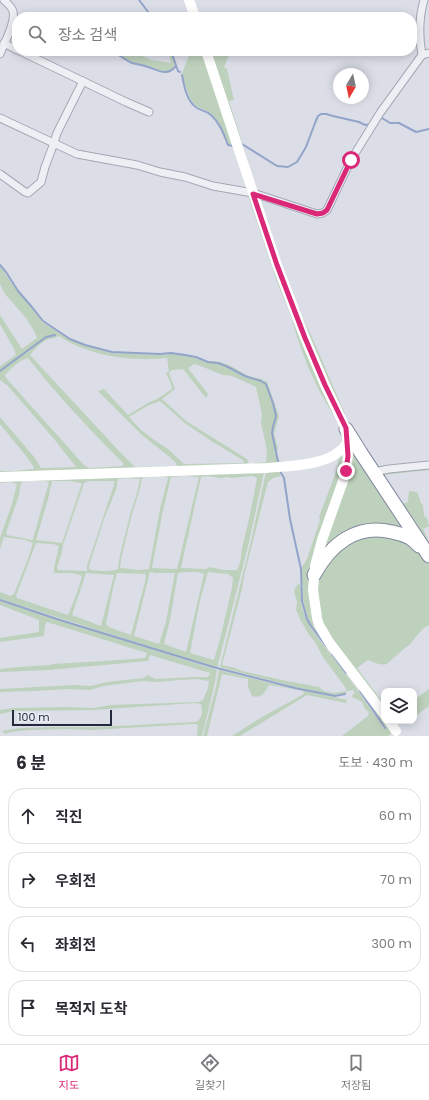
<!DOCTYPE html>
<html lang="ko">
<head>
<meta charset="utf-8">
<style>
	body { margin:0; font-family:Poppins,"Noto Sans KR",sans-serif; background:#f2f2f3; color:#2b2b33 }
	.controls { position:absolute; right:12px; bottom:12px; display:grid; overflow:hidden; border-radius:8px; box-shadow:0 2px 10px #0003 }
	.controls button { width:36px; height:36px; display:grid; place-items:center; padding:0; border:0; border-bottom:1px solid #e1e1e2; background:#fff; color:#2b2b33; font:20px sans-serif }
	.compass { position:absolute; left:333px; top:68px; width:36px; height:36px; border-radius:50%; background:#fff; box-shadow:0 2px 10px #0003; rotate:189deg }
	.scale { position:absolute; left:12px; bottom:10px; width:100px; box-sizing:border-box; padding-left:4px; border:2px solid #24293d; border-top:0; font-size:11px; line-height:14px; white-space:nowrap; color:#24293d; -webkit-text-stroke:3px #eaedf4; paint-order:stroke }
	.stop { position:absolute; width:12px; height:12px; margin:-9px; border:3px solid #db2777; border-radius:50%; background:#fff }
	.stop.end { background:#db2777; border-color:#fff; box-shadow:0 1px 4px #0008 }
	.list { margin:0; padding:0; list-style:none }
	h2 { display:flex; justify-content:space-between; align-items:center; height:52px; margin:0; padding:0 16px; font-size:17px }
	h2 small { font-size:13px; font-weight:400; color:#7c7c81 }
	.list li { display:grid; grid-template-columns:26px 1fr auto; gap:12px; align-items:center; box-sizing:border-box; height:56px; margin:0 8px 8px; padding:0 8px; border:1px solid #e1e1e2; border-radius:16px }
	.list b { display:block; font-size:15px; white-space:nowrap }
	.list em { font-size:13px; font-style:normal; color:#7c7c81 }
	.icon { flex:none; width:22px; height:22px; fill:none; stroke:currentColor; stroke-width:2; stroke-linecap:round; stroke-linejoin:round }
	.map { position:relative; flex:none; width:429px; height:736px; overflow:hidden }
	.search { position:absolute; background:#fff; box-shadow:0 2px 10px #0003; left:12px; right:12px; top:12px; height:44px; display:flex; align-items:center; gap:10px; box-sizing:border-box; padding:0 14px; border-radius:16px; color:#7c7c81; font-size:15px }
	.sheet { height:308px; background:#fff }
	nav { display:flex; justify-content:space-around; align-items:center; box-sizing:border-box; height:56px; border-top:1px solid #e1e1e2; background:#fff; font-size:11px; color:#7c7c81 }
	nav a { display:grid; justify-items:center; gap:2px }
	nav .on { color:#db2777 }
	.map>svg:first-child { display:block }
</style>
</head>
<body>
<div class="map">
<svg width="429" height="736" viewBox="0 0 429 736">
	<rect width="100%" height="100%" fill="#dbdee7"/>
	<!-- green -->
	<g fill="#bdd1bc" fill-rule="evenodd">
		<path d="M109 51H133L151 60 171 63 168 51H171L175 65C168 77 157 70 147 66 141 64 135 64 129 61 122 57 118 52 109 51Z"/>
		<path d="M191 51H204L232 145 228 144C223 133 219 119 209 112 205 109 199 109 195 105 188 99 185 82 182 73Z"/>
		<polygon points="209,51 235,51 235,54 232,54 229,55 224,67 227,69 234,100 229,101 258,193"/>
		<path d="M247 193 250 194 274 264 292 312 328 399 344 431 345 438 343 443 337 451 331 455 323 458 299 463 265 466 0 476V471H14L33 469 34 467 26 456 0 424V417L35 458 41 468 76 467 54 439 7 385 0 380V372L19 356 28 352 42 340 47 337 55 334 46 337 0 370V366L16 355 14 349 0 324V315L22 349 37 338 34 331 26 318 5 294 0 284V266L17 291 32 307 42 322 69 339 85 346 112 353 160 355 171 354 185 355 196 358 208 362 209 361 220 362 231 366 248 376 261 379 267 382 279 416 274 434 278 448 276 452 278 461C293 464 330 461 339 445 343 440 341 433 340 427L320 392 308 367 298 340 290 313 277 282ZM59 336C89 356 132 362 167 358L169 371 166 373 171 384 172 389 157 399 148 403 128 415 104 389 98 391 142 435 172 459 176 463 177 466 135 467 119 451 30 355C35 349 42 341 49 339 53 338 56 338 59 336ZM28 358C57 395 90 430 123 463V466L89 468 84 465 6 378 5 375C11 369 19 360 28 358ZM194 364 198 365 223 375 232 376 252 385 256 387 262 414 261 423 267 450 266 462 249 464 247 459 186 421 162 399 175 389 169 373 172 370 183 369 206 398 208 394 188 368ZM160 401 186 424 213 442 241 459 244 461 243 463 184 464 168 449 157 442 141 430 129 417 149 405Z"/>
		<polygon points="299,310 315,344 345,414 342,415 320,367"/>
		<polygon points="351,448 410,533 381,527 321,557"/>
		<polygon points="344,449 343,467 311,605 365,694 392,733 388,736 342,736 368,716 369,712 365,709 362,702 352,697 353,694 355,693 353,690 347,691 346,693 334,695 295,687 220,667 251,541 266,472 280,470 279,472 281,476 273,478 268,482 244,576 242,589 222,665 235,668 242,671 287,681 319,687 324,691 334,693 347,691 345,687 323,657 315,642 309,635 301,621 296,610 297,602 294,592 295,588 299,583 301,588 301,603 303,611 310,627 357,689 384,729 386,729 358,686 310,624 306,614 303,600 303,587 301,582 301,568 307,559 320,520 319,517 336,472 340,453"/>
		<polygon points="429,467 429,470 383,475 402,504 408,502 409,491 417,492 420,499 420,502 423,505 424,516 427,518 429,526 423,529 429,542 429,551 379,475 388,472"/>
		<path d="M264 472 249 542 217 668 0 599V592L10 596 14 594 28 559 33 543 25 540 4 537 0 549V538L12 504 17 484 11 482 0 483V478ZM156 476 167 477 168 478 160 509 149 569 139 570 120 568 121 559 131 518 140 488 142 478ZM185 476 199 477 177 569 152 568 163 510 171 477ZM207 476 220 478 228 477 231 478 252 476 257 478C253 501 248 525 242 548 241 556 241 563 237 570H223L210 567 206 569 181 568 201 477ZM126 478 140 479 137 493 130 515 120 555 118 568 117 570C108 571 98 572 89 569V566L104 519 116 490 118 479ZM25 481H46L49 482 33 539 32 540 7 535 6 533 19 495 21 483ZM52 481H70L82 483 62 543 36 540 48 499ZM89 481H114V485L87 566V571L58 570 57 568 62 552 63 545 84 483ZM36 543 53 544 59 546 54 568V572L55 573C64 573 75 572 82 576L77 593 68 615 17 598 16 596ZM153 572 154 573H175L172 588 166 622 159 644 134 636 149 576V573ZM185 572H198L204 574 186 652 164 644 170 620 178 573ZM208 572 228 574 233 578 232 588 219 643 214 660 190 653 200 600ZM86 573 114 575 101 626 72 615ZM117 573 145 574 146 578 131 635 109 627 106 624 113 588Z"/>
		<path d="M385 533 420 550 429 563V625C420 629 416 638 409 645 401 651 394 657 387 664 380 666 374 662 368 660L357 668 384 704V711L323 627 317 587 320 571 350 540Z"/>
		<path d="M0 601 217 670 214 687 202 736H197L198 725 194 724 92 730 67 729 29 730 10 732 5 734 2 731 7 730 20 728 52 727H96L196 722C202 719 203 711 201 704L194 703 94 710 14 711 0 714V710L14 708 66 707 94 708 110 705 199 702 203 700 208 688 209 681 196 679 181 680 156 682 142 681 104 686 90 690 70 689 33 691 0 692V689L74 685 91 686 107 682 144 678 147 675 156 679 194 677H208L210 673 150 655 148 661 49 670 0 672V669L18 667 50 665 52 664 104 661 145 658 147 653 47 622 45 625 44 636 0 642V638L39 632V620L0 605Z"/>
		<path d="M219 670 269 683 347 700 346 703 307 695 240 736H232L262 717 304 694 303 691 288 688 269 685C265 692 262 699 252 696L248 687V679L222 674 207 736H203L216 687Z"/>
		<polygon points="429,689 429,706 414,717 414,700"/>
	</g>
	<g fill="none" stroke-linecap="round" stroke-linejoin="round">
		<!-- stream -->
		<g stroke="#93a4ca" stroke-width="2">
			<polyline points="139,0 152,17"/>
			<path d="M107 51C120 53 121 58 132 63 137 64 143 65 148 67 158 70 167 77 176 66"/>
			<polyline points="171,51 178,71 180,72"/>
			<path d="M182 75C184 86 187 102 197 108 202 111 207 111 211 115 220 123 224 135 228 145L233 146"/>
			<polyline points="379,120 382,118 390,123 399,123 416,132 429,129"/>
			<polyline points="242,144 277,166 288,167 297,162 306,147 315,123 318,116 321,114 326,114 333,116 359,122 365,125 371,124"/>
			<polyline points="0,265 6,272 18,291 32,307 43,321 70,339 85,345 112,352 160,354 171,353 185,355 196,357 208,362 218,363 226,366 245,376 261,381 266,384 273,403 276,416 273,427 272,433 278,461"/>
			<polyline points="0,371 46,337 55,335"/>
			<polyline points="280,471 284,478 290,519 301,569 302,601 307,619 311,626 326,646"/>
			<polyline points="0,600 60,620 213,667 295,688 335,696 345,694"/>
			<polyline points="332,654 346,673"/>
			<polyline points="360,691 385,728"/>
		</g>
		<!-- street casing -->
		<g stroke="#a4a8b4" stroke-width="9">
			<g id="street">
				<polyline points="4,43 17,50"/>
				<polyline points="20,51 126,102 149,112"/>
				<path d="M0 54C4 43 16 23 13 12 13 8 7 3 4 0"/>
				<path d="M422 55C419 38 419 17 424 0"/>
				<polyline points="0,118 77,154 88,156 137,165 160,172 185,177 213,186 253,193 317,214 323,213 327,210 351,160 380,113 422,55 429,53"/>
				<polyline points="0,174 25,192 28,193 41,182 45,167 54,143 57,133 83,81"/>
				<polyline points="374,472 389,469 429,465"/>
			</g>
		</g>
		<!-- highway casing -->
		<g stroke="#82889e" stroke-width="15">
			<g id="highway">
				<polyline points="346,429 361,453 429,556"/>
				<path d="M314 575C330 545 356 523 392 532 398 533 404 535 410 538 413 540 416 543 419 546"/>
			</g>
		</g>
		<!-- street -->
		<use href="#street" stroke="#eeeff5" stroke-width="7"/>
		<!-- secondary -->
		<g stroke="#fff" stroke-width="10">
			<polyline points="189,0 195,17"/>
			<polyline points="206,51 277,265 305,338 325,385 346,429 348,455 346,471 343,481 322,540 315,566 313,590 317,618 319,625 329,642 384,714"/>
			<path d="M0 477 266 468C287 466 323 466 340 451 343 449 345 445 348 441"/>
			<polyline points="389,721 396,731"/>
		</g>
		<!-- highway -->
		<use href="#highway" stroke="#fff" stroke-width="13"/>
	</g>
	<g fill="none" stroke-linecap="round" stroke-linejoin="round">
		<!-- route -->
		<polyline stroke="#db2777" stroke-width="5" points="346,471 348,456 346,428 325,385 305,338 277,265 253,194 317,214 323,213 327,210 351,160"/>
	</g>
</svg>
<div class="controls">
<button><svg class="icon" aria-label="layers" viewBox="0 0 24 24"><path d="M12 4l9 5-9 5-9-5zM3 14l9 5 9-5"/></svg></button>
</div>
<svg class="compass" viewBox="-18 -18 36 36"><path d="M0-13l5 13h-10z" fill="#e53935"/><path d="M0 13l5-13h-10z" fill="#7c7c81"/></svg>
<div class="scale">100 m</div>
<div class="stop" style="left:351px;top:160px"></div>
<div class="stop end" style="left:346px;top:471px"></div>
<div class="search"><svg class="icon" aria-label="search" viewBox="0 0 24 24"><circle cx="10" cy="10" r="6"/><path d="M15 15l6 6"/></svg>장소 검색</div>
</div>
<section class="sheet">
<h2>6 분<small>도보 · 430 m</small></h2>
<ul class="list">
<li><svg class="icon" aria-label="ahead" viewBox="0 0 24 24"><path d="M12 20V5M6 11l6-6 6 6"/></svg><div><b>직진</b></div><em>60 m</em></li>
<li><svg class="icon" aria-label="right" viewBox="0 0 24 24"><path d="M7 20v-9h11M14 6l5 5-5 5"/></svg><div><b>우회전</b></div><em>70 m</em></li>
<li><svg class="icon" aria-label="left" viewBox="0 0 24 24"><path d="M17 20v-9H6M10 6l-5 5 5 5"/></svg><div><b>좌회전</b></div><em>300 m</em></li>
<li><svg class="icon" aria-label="arrive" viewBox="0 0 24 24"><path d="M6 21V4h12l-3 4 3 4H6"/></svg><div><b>목적지 도착</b></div></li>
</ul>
</section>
<nav>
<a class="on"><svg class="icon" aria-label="map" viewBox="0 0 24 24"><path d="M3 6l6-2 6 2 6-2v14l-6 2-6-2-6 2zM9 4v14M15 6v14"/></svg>지도</a>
<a><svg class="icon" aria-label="directions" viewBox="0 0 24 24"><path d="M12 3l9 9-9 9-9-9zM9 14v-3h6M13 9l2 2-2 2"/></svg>길찾기</a>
<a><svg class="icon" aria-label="saved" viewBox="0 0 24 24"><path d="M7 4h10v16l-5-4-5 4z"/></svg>저장됨</a>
</nav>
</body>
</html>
